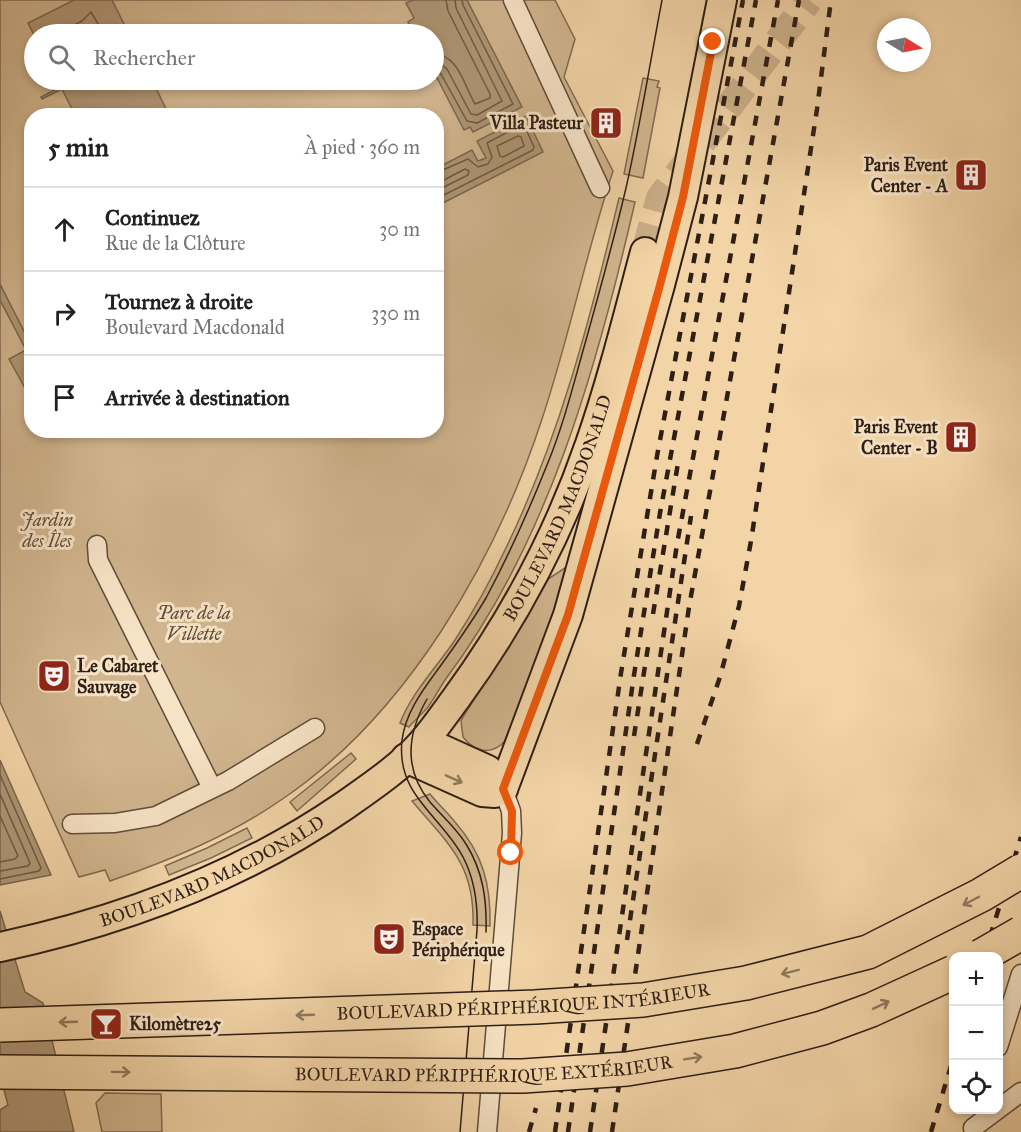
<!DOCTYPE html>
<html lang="fr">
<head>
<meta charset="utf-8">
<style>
	body { margin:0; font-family:"IM FELL Great Primer",serif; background:#f6f6f6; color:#202124 }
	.controls { position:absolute; right:18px; bottom:18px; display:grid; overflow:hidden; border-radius:12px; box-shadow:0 3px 9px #0003 }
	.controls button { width:54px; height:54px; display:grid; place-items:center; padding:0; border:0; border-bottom:2px solid #e0e0e0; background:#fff; color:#202124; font:30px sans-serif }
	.compass { position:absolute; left:877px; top:18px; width:54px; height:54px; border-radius:50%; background:#fff; box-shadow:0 3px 9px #0003; rotate:100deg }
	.stop { position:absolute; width:18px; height:18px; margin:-14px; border:4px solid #ea580c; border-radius:50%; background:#fff }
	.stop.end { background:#ea580c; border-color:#fff; box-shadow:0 2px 6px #0008 }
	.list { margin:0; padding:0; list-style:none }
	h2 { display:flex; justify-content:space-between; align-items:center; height:78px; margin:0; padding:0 24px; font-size:26px }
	h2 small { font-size:20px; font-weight:400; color:#757577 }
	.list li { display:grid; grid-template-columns:39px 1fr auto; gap:18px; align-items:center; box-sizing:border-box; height:84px; padding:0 24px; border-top:2px solid #e0e0e0 }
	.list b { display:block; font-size:22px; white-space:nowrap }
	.list p { margin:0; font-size:20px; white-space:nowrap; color:#757577 }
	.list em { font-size:20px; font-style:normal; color:#757577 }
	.icon { flex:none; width:33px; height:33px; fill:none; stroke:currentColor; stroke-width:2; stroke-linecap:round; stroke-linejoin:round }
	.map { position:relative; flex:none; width:1021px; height:1132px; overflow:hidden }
	.search { position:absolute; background:#fff; box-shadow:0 3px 9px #0003; left:24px; top:24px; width:420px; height:66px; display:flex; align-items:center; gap:15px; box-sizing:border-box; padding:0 21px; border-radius:33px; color:#757577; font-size:22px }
	.panel { position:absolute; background:#fff; box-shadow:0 3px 9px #0003; left:24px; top:108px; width:420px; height:330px; border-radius:24px }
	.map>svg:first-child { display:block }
</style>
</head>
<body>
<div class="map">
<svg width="1021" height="1132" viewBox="0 0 1021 1132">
	<rect width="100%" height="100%" fill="#f2d4a7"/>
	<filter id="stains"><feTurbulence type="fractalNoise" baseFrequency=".00333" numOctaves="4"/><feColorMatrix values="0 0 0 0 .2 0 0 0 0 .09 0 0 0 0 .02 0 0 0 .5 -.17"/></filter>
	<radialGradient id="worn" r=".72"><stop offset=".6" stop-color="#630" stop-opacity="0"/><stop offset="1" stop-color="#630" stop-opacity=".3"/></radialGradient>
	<!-- green -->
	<g fill="#d1b58e" stroke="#806a51" stroke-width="1.5" fill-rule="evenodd">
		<path d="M0 0H555L575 39 564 77 613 171C586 253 569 338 542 419 496 560 408 713 284 798 231 835 171 860 110 881L105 870 79 877 0 702ZM34 34H434V80H34ZM32 116H436V430H32Z"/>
		<polygon points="643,78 659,81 657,87 660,88 643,178 624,174"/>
		<path d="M619 198 635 202C597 368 548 543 445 680 439 689 434 699 428 707 422 714 415 720 409 727L400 723C412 692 437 667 455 640 473 612 490 582 504 552 559 440 590 320 619 198Z"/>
		<path d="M574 562 505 741C491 756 475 752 463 737L461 721 466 712 512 640 545 581Z"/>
		<polygon points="351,753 356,759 297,811 290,802"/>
		<path d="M430 794C438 804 447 812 455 822 483 854 491 884 490 926L473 925C475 864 448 844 412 801Z"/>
		<polygon points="247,828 252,838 211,858 169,875 165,866 207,848"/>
		<polygon points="105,1093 161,1094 162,1132 102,1132 96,1103"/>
	</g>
	<!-- water -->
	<g fill="#af9675" stroke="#7b664e" stroke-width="1.5">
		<polygon points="74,0 112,0 129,34 34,35 28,23"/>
		<polygon points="413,0 467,0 522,107 473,132 470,127 464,130 434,72 434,34 414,34 408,22 414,18 406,3"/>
		<polygon points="57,80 152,80 169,115 75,115 62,89 42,99 41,97 60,87"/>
		<polygon points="526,116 543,152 437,206 437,168 472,150 478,161 486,158 477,141"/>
		<polygon points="0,284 31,345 31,399 9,359 26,350 0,300"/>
		<polygon points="0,760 51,875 0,885"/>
		<polygon points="0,911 25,992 43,1003 74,1132 0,1132 0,1110 8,1105 0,1075"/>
	</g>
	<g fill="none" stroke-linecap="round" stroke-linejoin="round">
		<!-- shore -->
		<g stroke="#6e5a44" stroke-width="1.5">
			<polyline points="57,34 82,21 91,12 104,34"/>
			<path d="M434 54C459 55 464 86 475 104L490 98V94L448 11 446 0"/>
			<polyline points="434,63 442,65 447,69 471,114 477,115 502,101 456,8 455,0"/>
			<polyline points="434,71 441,74 467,121 477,123 513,104 463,5 462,0"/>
			<polygon points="518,136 521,137 524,146 503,157 500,156 497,146"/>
			<polyline points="436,173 468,159 478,167 488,164 492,157 487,143 521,125 525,127 534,147 533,150 436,199"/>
			<polyline points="436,181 444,180 465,169 469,171 468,175 436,191"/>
			<polyline points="0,775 41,868 39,871 0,879"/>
			<polyline points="0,794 30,863 28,866 0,871"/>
			<polyline points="0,816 18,856 15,859 0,862"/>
		</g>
		<!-- primary-tunnel -->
		<polyline stroke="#cbb08a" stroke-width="28" stroke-dasharray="28 14" stroke-linecap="butt" points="645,252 660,198 809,0"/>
		<!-- street casing -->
		<g stroke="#5f4c39" stroke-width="21">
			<g id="street">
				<polyline points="513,0 600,188"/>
				<polyline points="97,545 98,560 212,788"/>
				<polyline points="72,824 115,823 156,816 228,781 315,728"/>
				<polyline points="998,1047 1021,974"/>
				<polyline points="973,1128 1021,1092"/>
				<polyline points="487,1132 512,833 511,811 503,789"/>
			</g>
		</g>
		<!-- primary casing -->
		<g stroke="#2e1e14" stroke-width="32">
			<g id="primary">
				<polyline points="424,741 488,770 503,789"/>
				<polyline points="406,758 482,792 495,793 503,789 568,615 660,285 683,197 722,0"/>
				<path id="s1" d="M0 947C123 921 239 878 344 806 371 787 401 767 423 742 435 728 446 712 457 697 513 620 559 534 590 444 612 381 628 316 645 252"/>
			</g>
		</g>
		<!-- street -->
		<use href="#street" stroke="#f7e3c6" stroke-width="18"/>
		<!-- primary -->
		<use href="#primary" stroke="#f2d4a7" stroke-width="28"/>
		<!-- tram -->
		<g stroke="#2e1e14" stroke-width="1.5">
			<path d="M427 699C407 734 403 769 430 802 442 816 456 828 466 844 483 871 487 900 486 932"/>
			<path d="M460 1132 477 930C478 905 475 880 463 857 441 815 396 796 402 740 406 709 427 685 444 661 459 640 473 620 486 598 509 555 529 510 547 465 564 424 574 382 586 340 600 290 614 239 626 188 640 126 650 63 662 0"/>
		</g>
		<!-- rail -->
		<g stroke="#2e1e14" stroke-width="4.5" stroke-dasharray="10 10" stroke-linecap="butt">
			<polyline points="653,614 678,463"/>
			<polyline points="634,736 648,647"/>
			<polyline points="697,744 720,677 739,606 751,541 817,109 831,0"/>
			<polyline points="627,940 691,516"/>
			<polyline points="984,956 1021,837"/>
			<polyline points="529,1132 536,1108"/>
			<polyline points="555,1132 621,673 657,456 743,0"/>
			<polyline points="568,1132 634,675 660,513 756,0"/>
			<polyline points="590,1132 677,544 778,0"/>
			<polyline points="612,1132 689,607 799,0"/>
			<polyline points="931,1132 954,1056"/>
		</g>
		<!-- highway-bridge casing -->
		<g stroke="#2e1e14" stroke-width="36" stroke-linecap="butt">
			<g id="highway-bridge">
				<polyline points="981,956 1021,933"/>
				<path id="s2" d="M0 1025 535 1007 643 1000 746 983 868 952 981 895 1021 871"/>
				<path id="s3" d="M0 1072 523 1076 627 1069 735 1051 822 1028 871 1010 954 972"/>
			</g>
		</g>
		<!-- highway-bridge -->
		<use href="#highway-bridge" stroke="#f2d4a7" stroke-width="33"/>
	</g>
	<!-- one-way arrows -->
	<defs><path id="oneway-shaft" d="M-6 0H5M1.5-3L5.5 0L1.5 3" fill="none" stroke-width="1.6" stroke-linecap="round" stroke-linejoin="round" transform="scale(1.5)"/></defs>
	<g stroke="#90795e">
		<use href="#oneway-shaft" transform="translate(454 779) rotate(24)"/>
		<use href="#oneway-shaft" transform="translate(971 901) rotate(152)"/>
		<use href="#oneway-shaft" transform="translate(790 972) rotate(166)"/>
		<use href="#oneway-shaft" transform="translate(881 1005) rotate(-25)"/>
		<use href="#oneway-shaft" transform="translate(305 1015) rotate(178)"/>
		<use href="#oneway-shaft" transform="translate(68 1022) rotate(178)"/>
		<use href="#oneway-shaft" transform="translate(693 1058) rotate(-9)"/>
		<use href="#oneway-shaft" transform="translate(121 1072) rotate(1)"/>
	</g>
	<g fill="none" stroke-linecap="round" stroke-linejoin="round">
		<!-- route -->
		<polyline stroke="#ea580c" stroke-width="8" points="511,853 512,811 503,789 568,615 660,285 683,197 713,42"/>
	</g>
	<!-- icons -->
	<defs>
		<g id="building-square" transform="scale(1.725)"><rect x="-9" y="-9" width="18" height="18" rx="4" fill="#8f2418" stroke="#f7e3c6"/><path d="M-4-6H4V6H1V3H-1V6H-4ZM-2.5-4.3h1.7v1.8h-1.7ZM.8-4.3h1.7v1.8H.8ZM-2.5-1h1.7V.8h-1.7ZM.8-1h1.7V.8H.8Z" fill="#fff"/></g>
		<g id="theatre-square" transform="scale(1.725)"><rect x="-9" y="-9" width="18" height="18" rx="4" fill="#8f2418" stroke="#f7e3c6"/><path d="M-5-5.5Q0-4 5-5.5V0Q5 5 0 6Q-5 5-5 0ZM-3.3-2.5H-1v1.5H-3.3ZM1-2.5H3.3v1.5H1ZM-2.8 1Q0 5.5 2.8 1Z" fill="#fff"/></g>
		<g id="bar-square" transform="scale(1.725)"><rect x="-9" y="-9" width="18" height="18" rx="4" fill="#8f2418" stroke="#f7e3c6"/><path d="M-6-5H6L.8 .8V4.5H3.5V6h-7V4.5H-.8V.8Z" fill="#fff"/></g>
	</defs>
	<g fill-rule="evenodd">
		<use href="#building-square" x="606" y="123"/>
		<use href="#building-square" x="971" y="175"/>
		<use href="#building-square" x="961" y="437"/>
		<use href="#theatre-square" x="54" y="676"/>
		<use href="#theatre-square" x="389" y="939"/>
		<use href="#bar-square" x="106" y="1024"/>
	</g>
	<g text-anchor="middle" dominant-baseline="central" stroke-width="6" stroke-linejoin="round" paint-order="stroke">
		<!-- poi labels -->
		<g font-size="18" font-weight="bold" fill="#2e1e14" stroke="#f7e3c6" text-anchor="end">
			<text x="583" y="123">Villa Pasteur</text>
			<text x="948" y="165">Paris Event<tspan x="948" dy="21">Center - A</tspan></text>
			<text x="938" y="427">Paris Event<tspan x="938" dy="21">Center - B</tspan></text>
			<text x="77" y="666" text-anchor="start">Le Cabaret<tspan x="77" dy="21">Sauvage</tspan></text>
			<text x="412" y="929" text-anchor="start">Espace<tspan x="412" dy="21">Périphérique</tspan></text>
			<text x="129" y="1024" text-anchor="start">Kilomètre25</text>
		</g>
		<!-- street labels -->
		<g font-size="18" fill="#2e1e14" stroke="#f7e3c6">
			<text stroke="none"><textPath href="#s1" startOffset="748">BOULEVARD MACDONALD</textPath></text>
			<text stroke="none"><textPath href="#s1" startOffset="226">BOULEVARD MACDONALD</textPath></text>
			<text stroke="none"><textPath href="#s2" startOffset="524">BOULEVARD PÉRIPHÉRIQUE INTÉRIEUR</textPath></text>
			<text stroke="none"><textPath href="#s3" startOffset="484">BOULEVARD PÉRIPHÉRIQUE EXTÉRIEUR</textPath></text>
		</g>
		<!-- park labels -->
		<g font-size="18" font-style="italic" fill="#5f4b39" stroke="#f7e3c6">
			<text x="47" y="520">Jardin<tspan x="47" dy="21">des Îles</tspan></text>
			<text x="194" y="613">Parc de la<tspan x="194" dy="21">Villette</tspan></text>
		</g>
	</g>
	<rect width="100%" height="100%" filter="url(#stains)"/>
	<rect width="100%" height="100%" fill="url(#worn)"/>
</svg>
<div class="controls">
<button>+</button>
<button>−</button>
<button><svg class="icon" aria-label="locate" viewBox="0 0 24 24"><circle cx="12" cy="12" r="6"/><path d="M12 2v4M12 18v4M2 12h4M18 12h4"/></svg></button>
</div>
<svg class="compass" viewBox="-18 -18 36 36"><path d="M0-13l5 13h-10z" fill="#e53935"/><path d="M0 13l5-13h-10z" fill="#757577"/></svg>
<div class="stop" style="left:511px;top:853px"></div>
<div class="stop end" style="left:713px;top:42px"></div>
<div class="search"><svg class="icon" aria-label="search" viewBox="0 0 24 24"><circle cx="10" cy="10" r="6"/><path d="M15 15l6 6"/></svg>Rechercher</div>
<section class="panel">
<h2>5 min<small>À pied · 360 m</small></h2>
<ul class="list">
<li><svg class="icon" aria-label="ahead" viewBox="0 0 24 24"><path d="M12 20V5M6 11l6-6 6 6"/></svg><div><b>Continuez</b><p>Rue de la Clôture</p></div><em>30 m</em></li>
<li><svg class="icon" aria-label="right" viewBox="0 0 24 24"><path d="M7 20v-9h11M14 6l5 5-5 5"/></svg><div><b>Tournez à droite</b><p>Boulevard Macdonald</p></div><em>330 m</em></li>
<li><svg class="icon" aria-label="arrive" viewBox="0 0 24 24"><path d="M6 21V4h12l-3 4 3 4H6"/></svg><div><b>Arrivée à destination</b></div></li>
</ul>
</section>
</div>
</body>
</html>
